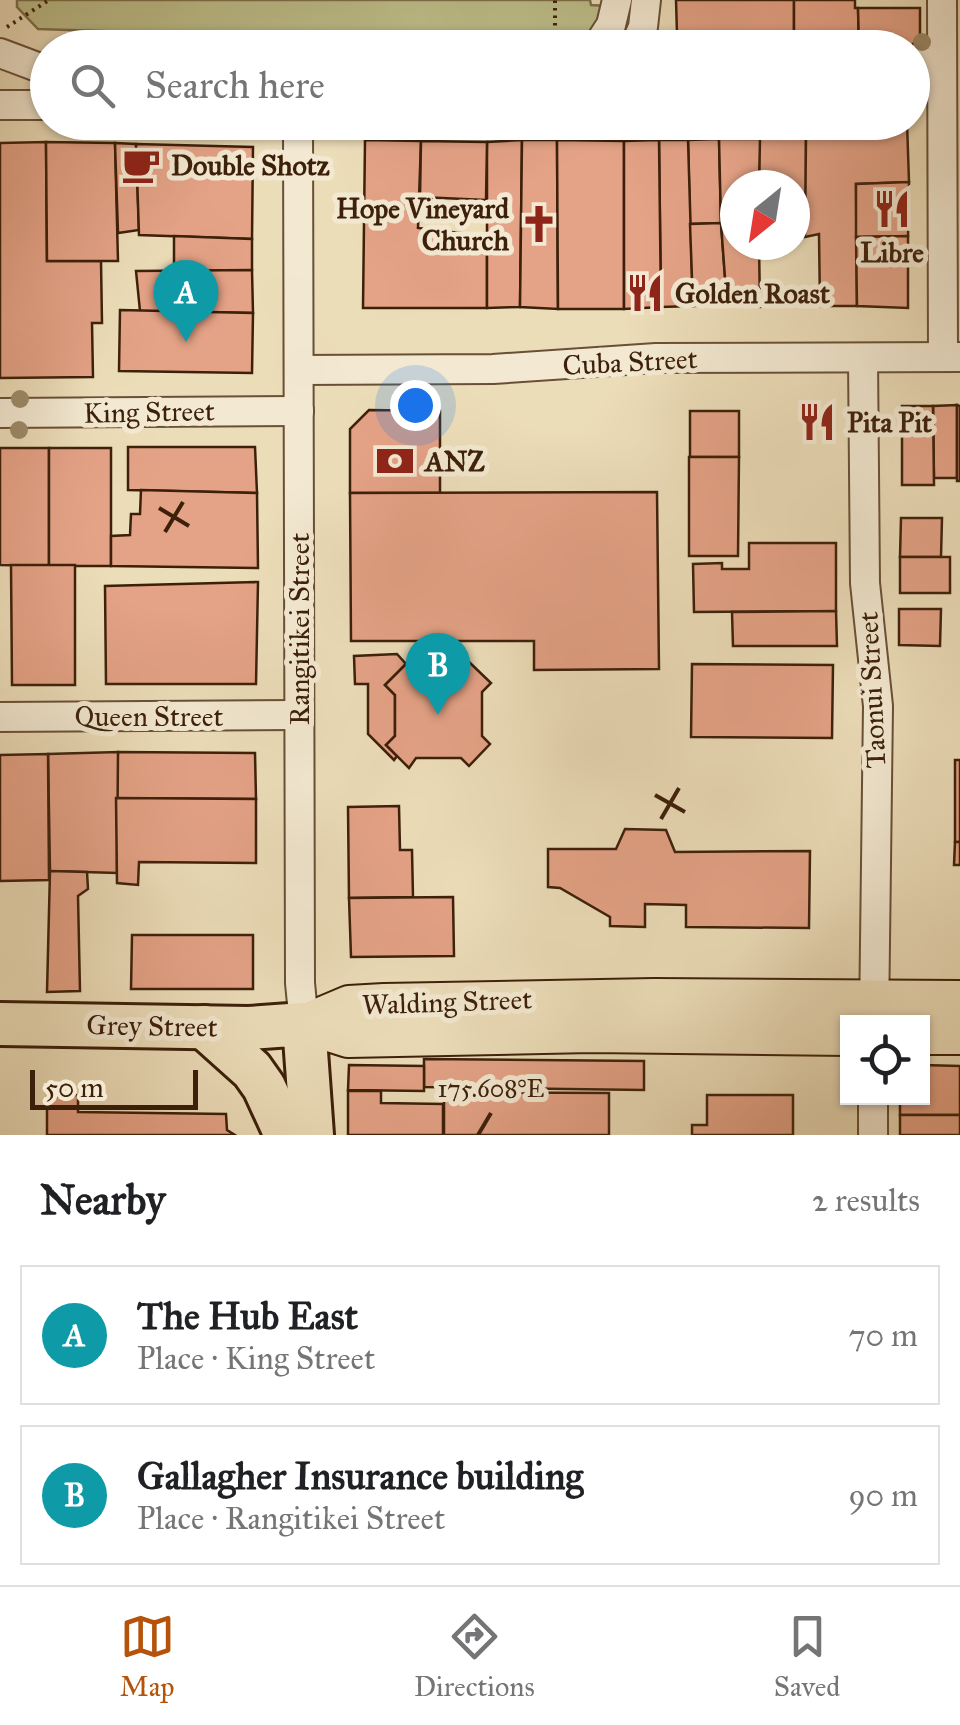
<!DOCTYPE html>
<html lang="en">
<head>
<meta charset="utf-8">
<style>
	body { margin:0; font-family:"IM FELL Great Primer",serif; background:#f2f2f2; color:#202124 }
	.controls { position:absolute; right:30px; bottom:30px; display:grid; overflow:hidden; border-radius:0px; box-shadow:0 2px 8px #0004 }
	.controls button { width:90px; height:90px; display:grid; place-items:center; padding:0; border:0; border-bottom:2px solid #e0e0e0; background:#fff; color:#202124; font:50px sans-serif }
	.compass { position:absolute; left:720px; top:170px; width:90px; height:90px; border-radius:50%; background:#fff; box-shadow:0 2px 8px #0004; rotate:210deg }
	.scale { position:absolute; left:30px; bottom:25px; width:168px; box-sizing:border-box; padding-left:10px; border:5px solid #3d200a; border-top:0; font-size:28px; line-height:35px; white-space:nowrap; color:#3d200a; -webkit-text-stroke:8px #f3e9d2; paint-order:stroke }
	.you { position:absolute; left:415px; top:405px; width:35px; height:35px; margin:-25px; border:8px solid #fff; border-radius:50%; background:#1a73e8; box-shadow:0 0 0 15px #1a73e833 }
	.badge { display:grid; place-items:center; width:65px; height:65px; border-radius:50%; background:#b45309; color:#fff; font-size:32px; font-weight:700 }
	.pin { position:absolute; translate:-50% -82px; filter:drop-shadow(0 2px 5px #0008) }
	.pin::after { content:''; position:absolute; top:52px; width:35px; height:30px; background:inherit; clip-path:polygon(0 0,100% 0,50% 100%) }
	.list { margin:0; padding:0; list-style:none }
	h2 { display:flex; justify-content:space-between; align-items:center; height:130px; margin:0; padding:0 40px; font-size:42px }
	h2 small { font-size:32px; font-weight:400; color:#757577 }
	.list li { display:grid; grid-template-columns:65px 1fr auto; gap:30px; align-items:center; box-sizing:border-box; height:140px; margin:0 20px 20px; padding:0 20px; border:2px solid #e0e0e0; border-radius:0px }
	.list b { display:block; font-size:38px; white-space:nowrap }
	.list p { margin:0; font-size:32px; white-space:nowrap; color:#757577 }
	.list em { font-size:32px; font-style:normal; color:#757577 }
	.icon { flex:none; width:55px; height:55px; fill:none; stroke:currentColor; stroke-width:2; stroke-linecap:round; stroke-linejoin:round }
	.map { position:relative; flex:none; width:960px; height:1135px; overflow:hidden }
	.search { position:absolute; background:#fff; box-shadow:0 2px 8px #0004; left:30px; right:30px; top:30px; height:110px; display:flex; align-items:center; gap:25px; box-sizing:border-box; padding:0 35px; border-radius:55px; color:#757577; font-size:38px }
	.sheet { height:450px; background:#fff }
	nav { display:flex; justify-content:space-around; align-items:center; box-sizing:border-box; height:140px; border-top:2px solid #e0e0e0; background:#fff; font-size:28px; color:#757577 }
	nav a { display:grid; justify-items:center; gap:5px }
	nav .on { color:#b45309 }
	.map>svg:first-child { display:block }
</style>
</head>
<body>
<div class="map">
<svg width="960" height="1135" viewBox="0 0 960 1135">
	<rect width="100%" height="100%" fill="#ecddb9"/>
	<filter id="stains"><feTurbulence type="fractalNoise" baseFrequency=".002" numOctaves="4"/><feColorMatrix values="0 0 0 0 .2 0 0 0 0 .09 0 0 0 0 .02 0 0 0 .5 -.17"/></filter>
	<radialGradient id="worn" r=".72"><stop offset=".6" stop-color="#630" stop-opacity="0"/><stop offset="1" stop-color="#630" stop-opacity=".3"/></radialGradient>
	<!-- green -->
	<polygon fill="#bdbf8b" stroke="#7d704a" stroke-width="2.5" points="17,0 590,0 591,5 606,6 590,40 580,47 562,47 561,37 383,39 378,47 351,48 355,39 38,29 17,7"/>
	<!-- building -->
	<g fill="#e4a286" stroke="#3d200a" stroke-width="2.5">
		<polygon points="676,0 794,0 794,48 690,48 677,34"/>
		<polygon points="794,0 855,0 855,8 858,8 859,48 794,48"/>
		<polygon points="858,8 920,8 920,37 910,47 859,48"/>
		<polygon points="759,122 806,122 806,224 795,224 795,185 759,185"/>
		<polygon points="856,122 907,122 909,182 856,184 857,306 820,306 819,234 805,237 806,137 856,138"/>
		<polygon points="719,139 721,223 690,224 688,140"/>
		<polygon points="719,139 760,139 759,185 735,185 735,223 721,223"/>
		<polygon points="365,140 421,141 418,228 461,233 459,249 487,250 487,308 363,308"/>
		<polygon points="522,140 520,307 487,308 487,142"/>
		<polygon points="522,140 557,140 558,309 520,307"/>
		<polygon points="557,140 624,141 624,309 558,309"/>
		<polygon points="659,140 688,140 693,306 661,307"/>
		<polygon points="659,140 661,307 624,309 624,141"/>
		<polygon points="421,141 487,142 486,200 420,197"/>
		<polygon points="46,142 47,261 101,261 102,323 92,323 93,377 0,378 0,143"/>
		<polygon points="46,142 115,143 118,261 47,261"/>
		<polygon points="115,143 136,144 139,230 118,233"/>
		<polygon points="136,144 253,147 252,239 139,235"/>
		<polygon points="909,182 908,236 856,237 856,184"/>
		<polygon points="721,223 727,305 693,306 690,224"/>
		<polygon points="721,223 735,223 735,245 759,245 760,307 727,305"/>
		<polygon points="174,236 252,239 252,270 174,272"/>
		<polygon points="908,236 908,308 857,306 856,237"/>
		<polygon points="252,270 253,313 140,311 136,271"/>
		<polygon points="120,310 253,313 252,373 119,371"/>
		<polygon points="957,405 957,478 934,478 933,406"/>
		<polygon points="957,405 960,406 960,481 957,481"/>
		<polygon points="902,406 933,406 934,485 902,485"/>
		<polygon points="369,410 440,411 440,493 350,493 350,429"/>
		<rect x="690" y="411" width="49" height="46"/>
		<polygon points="128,447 255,447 257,493 128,490"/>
		<polygon points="0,448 49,448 49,566 0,565"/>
		<rect x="49" y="448" width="62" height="118"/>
		<polygon points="689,457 739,457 738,556 689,556"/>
		<polygon points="141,490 257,493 258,568 111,566 111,536 130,535 131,514 140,514"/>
		<polygon points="657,492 659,669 534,670 534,641 351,641 350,493"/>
		<polygon points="901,518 942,518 941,557 900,557"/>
		<polygon points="749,543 836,543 836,611 694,612 693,564 722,563 722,569 749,569"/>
		<rect x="900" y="557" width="50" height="36"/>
		<polygon points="11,565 75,565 75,685 12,685"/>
		<polygon points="258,582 256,684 106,684 105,586"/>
		<polygon points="899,609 941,609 940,646 899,645"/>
		<polygon points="836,611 837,646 733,646 732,612"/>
		<polygon points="397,654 406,664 385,685 395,695 395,736 386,745 397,756 394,760 368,734 368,684 355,684 354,656"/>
		<polygon points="468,661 491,683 482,692 482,736 490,744 469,766 461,758 416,758 409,768 386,745 395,736 395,695 385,685 408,662 416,670 460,670"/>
		<polygon points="692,664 833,665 832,738 691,737"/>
		<polygon points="118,752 255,753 256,799 116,798"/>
		<polygon points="118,752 117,873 50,871 48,754"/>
		<polygon points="48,754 49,880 0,881 0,755"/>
		<rect x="955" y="760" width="5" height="82"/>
		<polygon points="116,798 256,799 256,863 139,862 138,885 117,883"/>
		<polygon points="399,806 400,850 412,850 413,897 349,898 348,807"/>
		<polygon points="625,829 666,830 675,852 810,851 809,928 686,927 686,905 645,904 645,927 610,926 610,917 560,888 548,887 548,849 616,849"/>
		<polygon points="955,842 960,842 960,865 954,865"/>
		<polygon points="50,871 87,872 88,889 78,896 80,991 47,992"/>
		<polygon points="453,897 454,956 351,957 349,898"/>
		<polygon points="132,935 253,935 253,989 131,989"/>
		<polygon points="424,1059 644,1061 644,1090 424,1087"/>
		<polygon points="349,1065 424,1066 424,1091 348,1090"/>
		<polygon points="922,1065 960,1066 960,1115 900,1115 900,1098 922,1098"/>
		<polygon points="348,1091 381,1091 381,1103 443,1104 443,1135 348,1135"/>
		<polygon points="444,1092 609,1093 609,1135 444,1135"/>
		<polygon points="78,1095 78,1112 226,1114 227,1130 235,1135 47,1135 47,1097"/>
		<polygon points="707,1095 793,1095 793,1135 692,1135 692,1125 707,1125"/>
		<rect x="900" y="1115" width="60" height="20"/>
	</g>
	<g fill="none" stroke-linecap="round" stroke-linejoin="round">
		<!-- minor casing -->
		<g stroke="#694f36" stroke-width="32">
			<g id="minor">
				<polyline points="942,0 943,357"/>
				<polyline points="596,48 611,25 617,0"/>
				<polyline points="634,48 643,27 646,0"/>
				<polyline points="0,53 48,71"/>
				<polyline points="912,63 942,63"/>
				<polyline points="0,105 48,105"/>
				<polyline points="298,122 300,983 304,1024"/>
				<polyline points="863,358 865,583 878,706 874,1022"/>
				<polyline points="299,370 493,369 656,358 960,357"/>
				<polyline points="0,413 299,411"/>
				<polyline points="0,717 298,715"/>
				<polyline points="873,1135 873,1098"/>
			</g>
		</g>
		<!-- major casing -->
		<g stroke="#3d200a" stroke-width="42">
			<g id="major">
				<polyline points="304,1024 349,1005 384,1003 654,998 960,1000"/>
				<polyline points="304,1024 348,1038 591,1033 848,1036"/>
				<polyline points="922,1035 960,1035"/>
			</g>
		</g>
		<!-- highway casing -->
		<g stroke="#3d200a" stroke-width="48">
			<g id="highway">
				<polyline points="0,1024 249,1028 304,1024 312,1135"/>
				<polyline points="204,1027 252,1070 264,1087 286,1135"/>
			</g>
		</g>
		<!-- path -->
		<g stroke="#3d200a" stroke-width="4" stroke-dasharray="2.5 5" stroke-linecap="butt">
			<polyline points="7,27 49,0"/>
			<polyline points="555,48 555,0"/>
			<polyline points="553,122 568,124"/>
		</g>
		<!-- minor -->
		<use href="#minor" stroke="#f3e9d2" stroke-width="28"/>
		<!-- major -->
		<use href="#major" stroke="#ecddb9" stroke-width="38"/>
		<!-- highway -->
		<use href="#highway" stroke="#ecddb9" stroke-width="42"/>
	</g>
	<!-- trees -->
	<g fill="#9d8b6a">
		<circle cx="922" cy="42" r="9"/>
		<circle cx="20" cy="399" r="9"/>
		<circle cx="19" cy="430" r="9"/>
	</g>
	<!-- ticks -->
	<path fill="none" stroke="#3d200a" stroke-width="4" d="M159 508 189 526M165 532 183 502M655 795 685 812M661 819 679 788M478 1135 491 1113"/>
	<!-- icons -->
	<defs>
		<g id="cafe-bare" transform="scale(3)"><path d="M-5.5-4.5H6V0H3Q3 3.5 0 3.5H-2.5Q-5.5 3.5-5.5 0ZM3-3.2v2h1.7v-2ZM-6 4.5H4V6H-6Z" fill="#8f2418" stroke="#f3e9d2" stroke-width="2.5" paint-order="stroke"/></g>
		<g id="restaurant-bare" transform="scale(3)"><path d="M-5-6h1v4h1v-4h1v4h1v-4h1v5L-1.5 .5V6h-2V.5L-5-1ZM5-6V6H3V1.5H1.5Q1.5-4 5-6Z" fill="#8f2418" stroke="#f3e9d2" stroke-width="2.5" paint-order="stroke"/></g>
		<g id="church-bare" transform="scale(3)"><path d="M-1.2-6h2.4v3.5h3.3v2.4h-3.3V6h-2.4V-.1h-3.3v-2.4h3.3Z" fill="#8f2418" stroke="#f3e9d2" stroke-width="2.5" paint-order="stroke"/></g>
		<g id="bank-bare" transform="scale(3)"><path d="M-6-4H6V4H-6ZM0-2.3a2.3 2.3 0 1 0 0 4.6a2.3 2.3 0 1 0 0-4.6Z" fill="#8f2418" stroke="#f3e9d2" stroke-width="2.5" paint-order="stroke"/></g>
	</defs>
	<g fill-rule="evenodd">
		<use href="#cafe-bare" x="141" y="165"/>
		<use href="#restaurant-bare" x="892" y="209"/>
		<use href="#church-bare" x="539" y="224"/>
		<use href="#restaurant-bare" x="645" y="293"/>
		<use href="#restaurant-bare" x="817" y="422"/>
		<use href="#bank-bare" x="395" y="461"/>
	</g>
	<g text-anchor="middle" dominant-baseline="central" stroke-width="10" stroke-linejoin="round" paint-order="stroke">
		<!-- poi labels -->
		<g font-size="28" font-weight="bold" fill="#3d200a" stroke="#f3e9d2" text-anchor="start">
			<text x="171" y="165">Double Shotz</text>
			<text x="509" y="208" text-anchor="end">Hope Vineyard<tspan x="509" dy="32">Church</tspan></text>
			<text x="892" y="252" text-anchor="middle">Libre</text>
			<text x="675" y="293">Golden Roast</text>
			<text x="847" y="422">Pita Pit</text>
			<text x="425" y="461">ANZ</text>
		</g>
		<!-- street labels -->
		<g font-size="28" fill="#3d200a" stroke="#f3e9d2">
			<text transform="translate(630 362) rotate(-3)">Cuba Street</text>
			<text transform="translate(149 412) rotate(-1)">King Street</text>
			<text transform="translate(299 629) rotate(-90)">Rangitikei Street</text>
			<text transform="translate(872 690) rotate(-93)">Taonui Street</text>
			<text x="149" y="716">Queen Street</text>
			<text transform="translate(447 1002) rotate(-2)">Walding Street</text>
			<text transform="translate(152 1026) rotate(1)">Grey Street</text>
		</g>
	</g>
	<g font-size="25" text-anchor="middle" fill="#3d200a" stroke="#f3e9d2" stroke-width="10" stroke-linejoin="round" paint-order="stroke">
		<text x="491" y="1097">175.608°E</text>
	</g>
	<rect width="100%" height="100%" filter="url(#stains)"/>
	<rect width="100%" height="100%" fill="url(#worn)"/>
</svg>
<div class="controls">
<button><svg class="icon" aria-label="locate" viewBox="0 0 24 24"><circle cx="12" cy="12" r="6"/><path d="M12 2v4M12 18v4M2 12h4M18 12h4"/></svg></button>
</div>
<svg class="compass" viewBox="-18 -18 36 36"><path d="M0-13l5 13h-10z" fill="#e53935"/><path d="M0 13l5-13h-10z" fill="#757577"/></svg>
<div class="scale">50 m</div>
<div class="you"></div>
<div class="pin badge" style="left:186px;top:342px;background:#0f9aa8">A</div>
<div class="pin badge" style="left:438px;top:715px;background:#0f9aa8">B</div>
<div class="search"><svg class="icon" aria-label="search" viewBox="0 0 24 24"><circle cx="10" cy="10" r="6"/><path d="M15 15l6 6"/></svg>Search here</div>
</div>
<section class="sheet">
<h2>Nearby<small>2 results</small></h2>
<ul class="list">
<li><span class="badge" style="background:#0f9aa8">A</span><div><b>The Hub East</b><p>Place · King Street</p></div><em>70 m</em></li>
<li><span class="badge" style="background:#0f9aa8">B</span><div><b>Gallagher Insurance building</b><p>Place · Rangitikei Street</p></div><em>90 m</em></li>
</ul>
</section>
<nav>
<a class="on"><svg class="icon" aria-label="map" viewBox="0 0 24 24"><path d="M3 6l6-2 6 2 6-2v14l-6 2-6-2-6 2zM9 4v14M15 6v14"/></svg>Map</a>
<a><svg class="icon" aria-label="directions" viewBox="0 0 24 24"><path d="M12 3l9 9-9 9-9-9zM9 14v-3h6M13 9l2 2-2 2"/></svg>Directions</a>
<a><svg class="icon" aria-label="saved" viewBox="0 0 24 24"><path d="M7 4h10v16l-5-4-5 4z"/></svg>Saved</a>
</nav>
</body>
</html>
